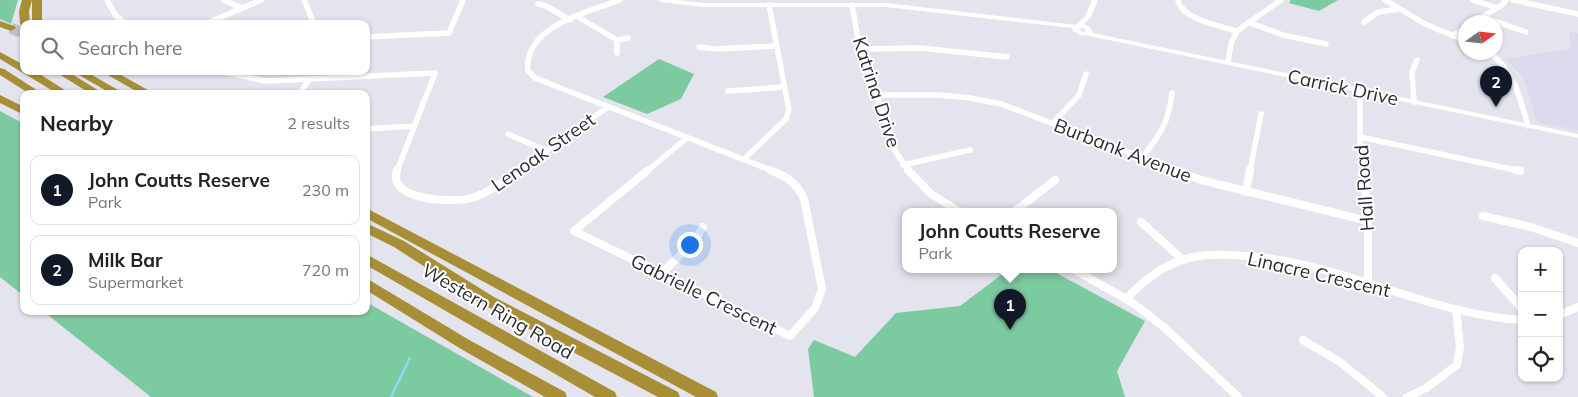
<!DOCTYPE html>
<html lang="en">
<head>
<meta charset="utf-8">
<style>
	body { margin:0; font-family:Mulish,sans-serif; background:#f6f6f6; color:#222 }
	.controls { position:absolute; right:15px; bottom:15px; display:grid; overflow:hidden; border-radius:10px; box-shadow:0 1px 4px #0004 }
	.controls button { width:45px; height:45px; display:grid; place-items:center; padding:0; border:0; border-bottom:1px solid #e0e0e0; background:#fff; color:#222; font:25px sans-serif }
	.compass { position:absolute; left:1458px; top:15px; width:45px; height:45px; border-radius:50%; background:#fff; box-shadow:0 1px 4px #0004; rotate:76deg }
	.you { position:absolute; left:689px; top:244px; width:18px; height:18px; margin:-12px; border:4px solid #fff; border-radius:50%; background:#1a73e8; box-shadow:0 0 0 8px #1a73e833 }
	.badge { display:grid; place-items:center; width:32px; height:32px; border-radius:50%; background:#111827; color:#fff; font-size:16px; font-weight:700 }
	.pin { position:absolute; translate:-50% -41px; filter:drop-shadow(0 1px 2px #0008) }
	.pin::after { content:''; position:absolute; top:26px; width:18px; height:15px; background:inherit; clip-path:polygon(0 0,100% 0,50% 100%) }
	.popup { position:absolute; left:902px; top:208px; width:215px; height:65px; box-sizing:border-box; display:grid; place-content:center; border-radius:10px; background:#fff; filter:drop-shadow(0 1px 4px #0005); font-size:16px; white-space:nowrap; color:#767676 }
	.popup b { font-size:19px; color:#222 }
	.popup::after { content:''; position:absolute; left:50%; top:100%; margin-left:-10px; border:10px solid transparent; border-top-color:#fff }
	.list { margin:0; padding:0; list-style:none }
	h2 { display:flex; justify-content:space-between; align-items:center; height:65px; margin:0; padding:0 20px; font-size:21px }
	h2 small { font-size:16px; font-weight:400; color:#767676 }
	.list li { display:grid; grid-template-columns:32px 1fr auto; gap:15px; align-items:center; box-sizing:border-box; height:70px; margin:0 10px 10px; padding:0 10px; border:1px solid #e0e0e0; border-radius:10px }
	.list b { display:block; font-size:19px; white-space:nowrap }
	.list p { margin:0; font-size:16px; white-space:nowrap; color:#767676 }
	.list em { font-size:16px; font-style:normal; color:#767676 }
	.icon { flex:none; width:28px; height:28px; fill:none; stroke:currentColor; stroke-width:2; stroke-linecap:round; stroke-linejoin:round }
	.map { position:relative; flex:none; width:1578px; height:397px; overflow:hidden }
	.search { position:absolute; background:#fff; box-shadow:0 1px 4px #0004; left:20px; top:20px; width:350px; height:55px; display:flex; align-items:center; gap:12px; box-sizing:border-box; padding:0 18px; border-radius:10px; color:#767676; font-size:19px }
	.panel { position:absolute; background:#fff; box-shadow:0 1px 4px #0004; left:20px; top:90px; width:350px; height:225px; border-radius:10px }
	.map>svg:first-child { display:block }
</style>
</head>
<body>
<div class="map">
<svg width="1578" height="397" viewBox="0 0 1578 397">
	<rect width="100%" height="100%" fill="#e4e4ee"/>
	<!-- built -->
	<polygon fill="#dbd9eb" points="1569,32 1578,33 1578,130 1544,124 1536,120 1527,87 1521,75 1506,59 1570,49"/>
	<!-- green -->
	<g fill="#7ccaa0">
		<polygon points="0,0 18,0 11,24 0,19"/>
		<polygon points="1291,0 1338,0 1319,11 1289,3"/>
		<polygon points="659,59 694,74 681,99 647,114 603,97"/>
		<polygon points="0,111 24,124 24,296 0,277"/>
		<polygon points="1009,269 1049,269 1145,321 1117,371 1125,397 814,397 808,349 814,340 855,357 896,313 960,306"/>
		<polygon points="366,302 533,397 151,397 43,311 366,311"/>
	</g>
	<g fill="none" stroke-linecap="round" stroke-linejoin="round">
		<!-- stream -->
		<polyline stroke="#88dafc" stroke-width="2.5" points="391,397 410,358"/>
		<!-- motorway-tunnel -->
		<polyline stroke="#bfbfc8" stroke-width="11" stroke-dasharray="11 5" stroke-linecap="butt" points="11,28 24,34"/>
		<!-- minor-far1 -->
		<g stroke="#fff" stroke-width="5.5">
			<polyline points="107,0 116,16 126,24"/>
			<polyline points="223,0 242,8"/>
			<polyline points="304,0 314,24"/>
			<path d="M620 0C588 12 523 26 528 71L535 78 773 171"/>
			<path d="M1178 0C1181 19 1220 26 1237 31"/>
			<polyline points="1385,0 1425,24 1466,41"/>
			<polyline points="1473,0 1497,8"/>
			<polyline points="1513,0 1578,14"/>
			<polyline points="538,4 546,6 570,20"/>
			<polyline points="852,5 858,39 895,151 909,171"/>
			<polyline points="578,17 617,40 617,53"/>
			<polyline points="1483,17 1526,32"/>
			<polyline points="1248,22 1283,35 1326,44"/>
			<polyline points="1364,22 1378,12 1399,9"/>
			<polyline points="1474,22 1502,5 1506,0"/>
			<polyline points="205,24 261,0"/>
			<polyline points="1452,36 1466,28"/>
			<polyline points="366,37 449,33 463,0"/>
			<polyline points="617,40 628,38"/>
			<polyline points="699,47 716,49 776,46"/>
			<polyline points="861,49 920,48 1007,57"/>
			<path d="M1489 52C1514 71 1520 97 1528 126"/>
			<polyline points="1228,62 1231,44 1237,31 1281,0"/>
			<polyline points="220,71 266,81 435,73 397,171"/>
			<polyline points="728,91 784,87"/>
			<polyline points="1360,92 1360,137 1363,171"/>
			<polyline points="299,94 309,80"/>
			<polyline points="876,95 939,95 970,98 1001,104 1178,171"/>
			<polyline points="1414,102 1412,72 1417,60"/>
			<polyline points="1053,123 1079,95 1086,74"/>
			<polyline points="366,129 413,126"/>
			<polyline points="508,134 547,151"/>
			<polyline points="1360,137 1520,171"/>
			<path d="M1142 158C1160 135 1169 122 1172 93"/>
			<polyline points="744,159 786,119 789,110 769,5"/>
			<polyline points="903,165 970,150"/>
			<polyline points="517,171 608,107"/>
			<polyline points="647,171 687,138"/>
			<polyline points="1250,171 1261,114"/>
		</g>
		<!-- minor -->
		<g stroke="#fff" stroke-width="8">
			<path d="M397 170C386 201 454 203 472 198 490 192 504 181 519 170"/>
			<path d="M648 170 574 231 790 336 815 308 822 289 804 199C796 182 787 177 770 170"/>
			<polyline points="908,170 930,193 958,211"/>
			<polyline points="1175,170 1201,180 1368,221"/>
			<polyline points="1363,170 1368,221 1368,284"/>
			<polyline points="1515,170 1520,171"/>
			<polyline points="1246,192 1250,170"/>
			<polyline points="1015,211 1055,180"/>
			<polyline points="1483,216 1531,227 1578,243"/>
			<polyline points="1141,222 1183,260"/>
			<polyline points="1073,269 1133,303 1165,328 1238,397"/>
			<polyline points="661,274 694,242 703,227"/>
			<polyline points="1495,278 1522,309"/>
			<path d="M1126 299C1143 281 1164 264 1189 258 1208 253 1230 255 1249 256 1343 264 1429 314 1522 320"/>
			<polyline points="1559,315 1578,307"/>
			<polyline points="1303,340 1340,362 1383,397"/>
			<polyline points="1407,397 1426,388 1457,365 1460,347 1456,309"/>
		</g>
		<!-- tertiary -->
		<path fill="#fff" fill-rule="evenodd" d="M658 0H677L704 3H886L1076 25 1085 16 1092 0H1098L1091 17 1084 24 1091 28 1093 33 1578 134V138L1085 35 1082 36 1073 31 1072 28 886 7H704L661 2ZM1082 28 1086 30V31L1083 32 1079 29Z"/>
		<!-- motorway -->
		<g fill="#a88f37" fill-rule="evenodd">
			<polygon points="22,0 32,0 29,11 30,24 24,24 24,27 20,24 19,11"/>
			<rect x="32" y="0" width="10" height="24"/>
			<polygon points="0,21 14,26 16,28 11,31 0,27"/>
			<polygon points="0,52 24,65 24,71 35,71 71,94 58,94 0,59"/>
			<polygon points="0,68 4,69 43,94 30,94 0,75"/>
			<polygon points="54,71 67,71 104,94 91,94"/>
			<polygon points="72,71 85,71 125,94 112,94"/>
			<polygon points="101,71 114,71 155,94 141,94"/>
			<polygon points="0,95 24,107 24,115 0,103"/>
			<polygon points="366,208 716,392 718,397 696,397 366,218"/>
			<polygon points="366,223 404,241 494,297 678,392 680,397 658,397 484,305 394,247 366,233"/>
			<polygon points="366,254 615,392 617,397 595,397 366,265"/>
			<polygon points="366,278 471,341 565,392 567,397 545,397 461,349 366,290"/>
		</g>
	</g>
	<g text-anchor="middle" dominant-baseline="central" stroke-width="4" stroke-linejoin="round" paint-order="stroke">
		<!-- street labels -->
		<g font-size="19" fill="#2c2b2f" stroke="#fff">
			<text transform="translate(1343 87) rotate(12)">Carrick Drive</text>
			<text transform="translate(877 92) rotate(72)">Katrina Drive</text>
			<text transform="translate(1123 150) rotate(21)">Burbank Avenue</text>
			<text transform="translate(543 152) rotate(-35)">Lenoak Street</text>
			<text transform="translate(1364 188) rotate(-94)">Hall Road</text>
			<text transform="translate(1319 274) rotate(13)">Linacre Crescent</text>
			<text transform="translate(704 294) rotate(26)">Gabrielle Crescent</text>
			<text transform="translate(498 311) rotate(30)">Western Ring Road</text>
		</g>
	</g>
</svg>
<div class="controls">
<button>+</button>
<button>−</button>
<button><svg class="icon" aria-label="locate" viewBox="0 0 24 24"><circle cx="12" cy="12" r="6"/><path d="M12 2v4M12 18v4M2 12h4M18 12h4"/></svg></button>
</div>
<svg class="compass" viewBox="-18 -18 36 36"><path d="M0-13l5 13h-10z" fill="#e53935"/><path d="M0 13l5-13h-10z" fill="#767676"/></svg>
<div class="you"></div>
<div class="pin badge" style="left:1010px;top:330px">1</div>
<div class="popup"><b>John Coutts Reserve</b>Park</div>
<div class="pin badge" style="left:1496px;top:107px">2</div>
<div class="search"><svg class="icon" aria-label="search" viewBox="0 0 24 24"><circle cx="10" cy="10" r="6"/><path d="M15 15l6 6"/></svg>Search here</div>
<section class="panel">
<h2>Nearby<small>2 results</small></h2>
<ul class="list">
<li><span class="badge">1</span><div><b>John Coutts Reserve</b><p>Park</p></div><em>230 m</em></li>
<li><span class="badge">2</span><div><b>Milk Bar</b><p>Supermarket</p></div><em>720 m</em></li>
</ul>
</section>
</div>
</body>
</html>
